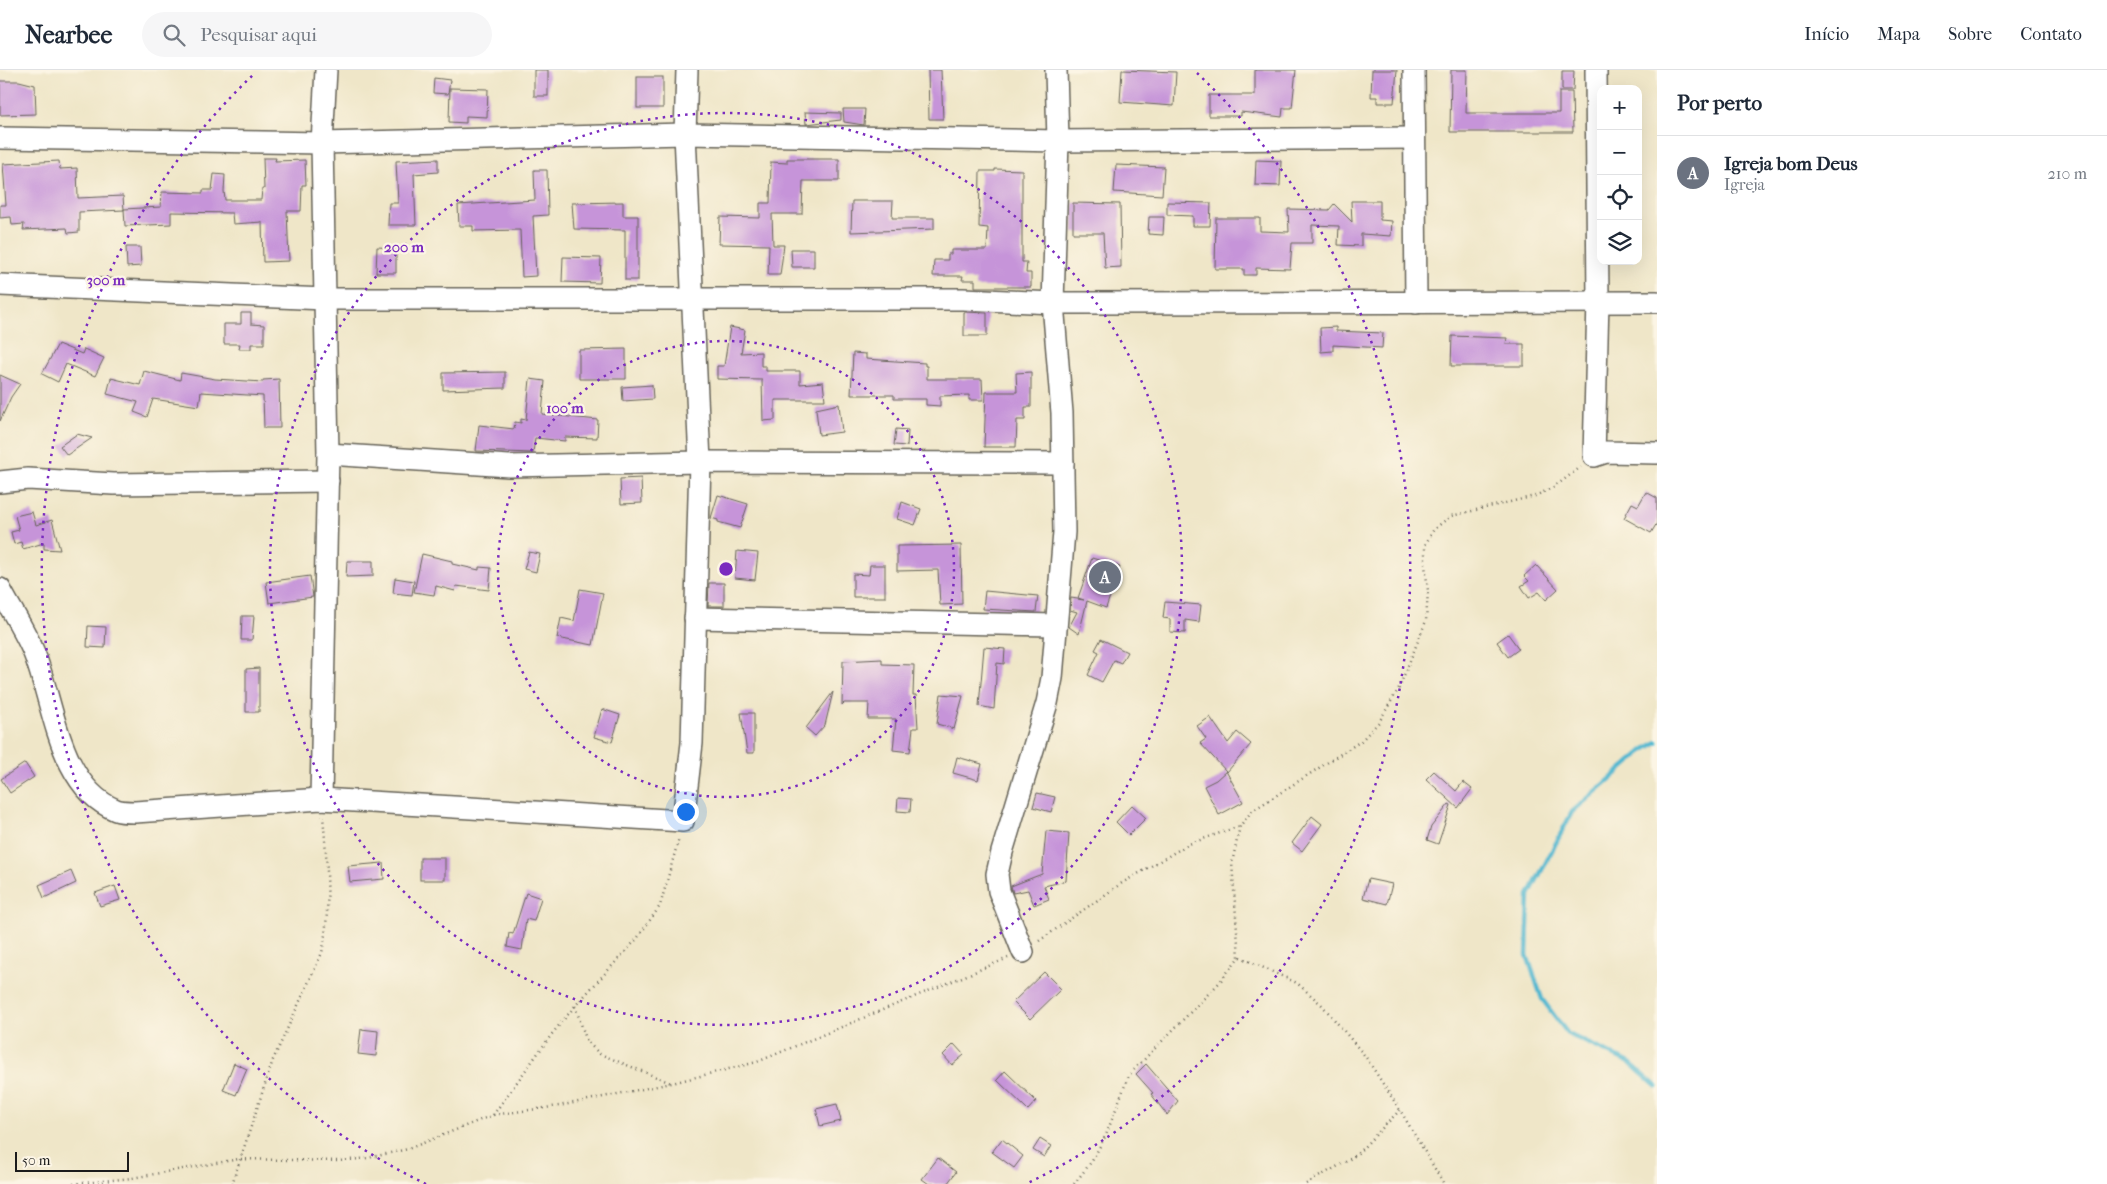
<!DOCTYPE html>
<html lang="pt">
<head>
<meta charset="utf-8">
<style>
	body { margin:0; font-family:"IM FELL French Canon",serif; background:#f6f6f7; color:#1f2937 }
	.controls { position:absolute; right:15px; top:15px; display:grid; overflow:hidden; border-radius:10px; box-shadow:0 5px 20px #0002 }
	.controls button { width:45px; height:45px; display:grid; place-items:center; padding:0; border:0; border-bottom:1px solid #e0e1e3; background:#fff; color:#1f2937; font:25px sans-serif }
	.scale { position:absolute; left:15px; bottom:12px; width:114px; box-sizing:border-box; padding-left:5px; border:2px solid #1c1c1c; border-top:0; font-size:14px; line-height:18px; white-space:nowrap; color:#1c1c1c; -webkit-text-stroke:4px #fcf5e5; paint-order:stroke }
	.you { position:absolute; left:685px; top:741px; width:18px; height:18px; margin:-12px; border:4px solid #fff; border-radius:50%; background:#1a73e8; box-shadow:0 0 0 8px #1a73e833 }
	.badge { display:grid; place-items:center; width:32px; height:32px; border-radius:50%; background:#1f6fb2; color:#fff; font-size:16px; font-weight:700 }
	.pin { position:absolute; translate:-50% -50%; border:2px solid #fff; box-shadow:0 1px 5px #0006 }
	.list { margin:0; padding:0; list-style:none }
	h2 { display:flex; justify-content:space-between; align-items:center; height:65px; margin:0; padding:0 20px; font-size:21px }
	h2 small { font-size:16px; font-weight:400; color:#747a83 }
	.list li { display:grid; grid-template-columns:32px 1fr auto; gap:15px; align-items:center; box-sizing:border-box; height:75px; padding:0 20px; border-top:1px solid #e0e1e3 }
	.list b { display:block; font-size:19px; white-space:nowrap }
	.list p { margin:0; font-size:16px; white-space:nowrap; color:#747a83 }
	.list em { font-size:16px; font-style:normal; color:#747a83 }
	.icon { flex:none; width:28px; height:28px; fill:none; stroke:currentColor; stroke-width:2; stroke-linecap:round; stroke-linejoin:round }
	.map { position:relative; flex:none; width:1657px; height:1114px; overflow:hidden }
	header { display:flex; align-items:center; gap:30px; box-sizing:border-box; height:70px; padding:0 25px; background:#fff; border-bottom:1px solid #e0e1e3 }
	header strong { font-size:24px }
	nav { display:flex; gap:28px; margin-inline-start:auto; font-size:18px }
	.search { width:350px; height:45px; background:#f6f6f7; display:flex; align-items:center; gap:12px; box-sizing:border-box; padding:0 18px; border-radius:28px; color:#747a83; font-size:19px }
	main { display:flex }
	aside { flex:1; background:#fff }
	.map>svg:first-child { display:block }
</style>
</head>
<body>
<header>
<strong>Nearbee</strong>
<div class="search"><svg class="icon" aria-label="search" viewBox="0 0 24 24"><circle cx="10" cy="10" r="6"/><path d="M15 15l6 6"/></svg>Pesquisar aqui</div>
<nav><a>Início</a><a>Mapa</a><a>Sobre</a><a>Contato</a></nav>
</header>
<main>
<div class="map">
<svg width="1657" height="1114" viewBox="0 0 1657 1114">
	<rect width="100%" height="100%" fill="#fcf5e5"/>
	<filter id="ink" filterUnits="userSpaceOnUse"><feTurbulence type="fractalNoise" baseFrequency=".02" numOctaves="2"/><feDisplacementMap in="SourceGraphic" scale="10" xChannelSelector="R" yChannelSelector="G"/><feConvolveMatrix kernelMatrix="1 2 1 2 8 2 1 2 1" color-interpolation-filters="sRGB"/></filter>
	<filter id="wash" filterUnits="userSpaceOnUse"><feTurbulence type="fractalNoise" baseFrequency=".0096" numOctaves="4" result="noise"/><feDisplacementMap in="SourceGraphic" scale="20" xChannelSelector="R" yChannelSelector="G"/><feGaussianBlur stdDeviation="1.12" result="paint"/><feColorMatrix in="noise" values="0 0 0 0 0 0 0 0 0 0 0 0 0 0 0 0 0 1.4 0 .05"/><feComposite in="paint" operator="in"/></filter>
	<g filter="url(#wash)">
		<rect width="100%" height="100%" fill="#efe6c8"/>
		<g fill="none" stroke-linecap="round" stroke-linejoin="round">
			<!-- stream -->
			<polyline stroke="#52b8d0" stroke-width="4.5" points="1657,672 1644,680 1572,742 1529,825 1527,885 1542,929 1568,964 1630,993 1657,1017"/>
		</g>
		<g id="blocks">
			<!-- building -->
			<g fill="#c694d9">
				<rect x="534" y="0" width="14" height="26"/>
				<polygon points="928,0 941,0 943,49 929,49"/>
				<polygon points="1122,0 1176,2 1174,36 1120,32"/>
				<polygon points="1255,0 1296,0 1292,38 1283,38 1282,47 1241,42 1241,46 1209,46 1209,25 1255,25"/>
				<polygon points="1372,0 1397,0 1394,33 1377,33 1377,27 1371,27"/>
				<polygon points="1451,0 1467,0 1466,43 1559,43 1559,22 1572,22 1573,62 1450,62"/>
				<polygon points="1562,1 1574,1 1573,20 1562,20"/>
				<rect x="637" y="7" width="26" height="31"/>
				<polygon points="434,8 450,10 448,24 433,23"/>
				<polygon points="0,11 19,11 35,15 36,44 0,45"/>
				<polygon points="450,18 488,19 487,47 466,46 466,53 449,52"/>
				<polygon points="843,39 865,39 864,55 844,52"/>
				<polygon points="805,42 841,43 841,50 806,54"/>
				<polygon points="263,88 276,88 275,91 305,90 306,115 302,115 301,141 287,141 289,191 263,192 262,152 233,154 232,143 171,142 171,154 125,156 124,139 161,137 162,122 203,123 203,120 212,120 214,104 225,105 224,121 225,130 261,130 262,119 264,119"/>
				<polygon points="438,89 438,102 414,104 416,155 388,155 389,133 398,133 396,91"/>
				<polygon points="787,89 839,89 839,111 803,111 802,144 772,144 773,175 784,175 780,205 768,205 769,175 719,174 720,147 760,148 760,133 770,133 771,92 787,93"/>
				<polygon points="1256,90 1281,91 1280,116 1255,115"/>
				<polygon points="59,91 60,99 77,98 78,128 123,126 124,140 79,142 79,162 68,163 67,158 23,160 24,154 12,155 11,147 0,148 0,135 6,135 3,94"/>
				<polygon points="1116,95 1164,97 1162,125 1114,122"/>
				<polygon points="995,99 1022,100 1022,192 1027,192 1026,203 1031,203 1031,217 975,217 975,210 962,210 963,206 933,206 934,190 948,190 948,184 951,184 951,180 987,180 988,158 979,157 980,101 995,101"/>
				<polygon points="534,100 547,100 548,145 533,146 536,206 522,207 520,160 473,161 473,156 459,156 458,135 535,130"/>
				<polygon points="852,131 893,131 892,148 934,148 934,159 851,162"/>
				<polygon points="1351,131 1380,131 1380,150 1392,151 1391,166 1361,164 1361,176 1338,175 1339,156 1312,155 1312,173 1292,173 1290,199 1256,198 1256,205 1244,205 1244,199 1215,199 1216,148 1260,148 1260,161 1289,162 1288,139 1329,140 1334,134 1352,152"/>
				<polygon points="623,132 623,146 638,146 638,210 625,210 625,160 574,159 572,133"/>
				<polygon points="1167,132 1211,133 1210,156 1193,156 1193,146 1167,145"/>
				<polygon points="1073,133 1120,134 1121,197 1105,198 1103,163 1073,163"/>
				<polygon points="1149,147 1164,147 1163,165 1148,164"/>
				<polygon points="126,177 140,177 141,196 127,197"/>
				<polygon points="377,177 396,178 396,203 376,203"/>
				<polygon points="791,179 814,179 814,197 792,197"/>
				<polygon points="563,187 601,188 600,213 562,212"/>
				<polygon points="964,242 987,243 987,266 964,266"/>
				<polygon points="241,243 251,243 251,254 264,255 264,274 251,274 251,279 239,279 240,274 224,274 224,254 241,254"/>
				<polygon points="730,257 745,260 741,283 761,282 761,296 766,296 766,301 800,301 800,314 823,312 825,330 775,330 775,350 763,351 762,310 717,309 717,296 724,296"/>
				<polygon points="1336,257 1336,261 1383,263 1382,278 1333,275 1333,281 1321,282 1320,258"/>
				<polygon points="1452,266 1507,268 1506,274 1524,274 1524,296 1451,296"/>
				<polygon points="58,274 82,284 84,279 104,288 95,306 66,294 58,312 42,304"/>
				<polygon points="626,279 626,309 579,309 579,280"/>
				<polygon points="853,283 866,284 866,289 925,293 925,296 927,296 927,309 982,309 983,330 969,330 969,325 940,326 940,336 926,335 926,329 894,329 894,325 851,325"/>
				<polygon points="144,301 180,310 181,303 215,309 263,312 263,310 279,309 280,358 264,358 263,326 201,322 199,336 153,329 147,347 134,342 138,332 107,324 111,308 140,315"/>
				<polygon points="505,302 505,318 443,320 443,303"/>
				<polygon points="1031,302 1031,337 1025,337 1025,350 1017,350 1016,377 984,377 986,322 1017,322 1016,303"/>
				<polygon points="0,305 20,314 11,327 0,351"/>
				<polygon points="530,309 545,311 542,344 598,350 597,368 565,367 565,371 535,368 533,383 476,381 479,355 514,359 515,352 521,353 521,349 526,350"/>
				<polygon points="652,315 653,329 623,331 622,317"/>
				<polygon points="839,334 842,362 819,365 816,339"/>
				<polygon points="896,359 908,360 907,376 894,375"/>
				<polygon points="77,364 92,368 67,385 60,376"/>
				<polygon points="641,408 642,433 621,434 620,409"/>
				<polygon points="1646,422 1657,428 1657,453 1651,463 1624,448 1632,433 1638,436"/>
				<polygon points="718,425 748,434 740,458 718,452 718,450 711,448"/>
				<polygon points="902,432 921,439 915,455 897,449"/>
				<polygon points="32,442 36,455 52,450 60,480 44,479 44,473 23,479 21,472 14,474 11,462 19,460 15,446"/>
				<polygon points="961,475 962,534 940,535 938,500 897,501 897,476"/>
				<polygon points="737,481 758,483 755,510 735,508"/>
				<polygon points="529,482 540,484 536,502 524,499"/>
				<polygon points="422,484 452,491 452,494 479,500 479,497 491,498 489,520 456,516 455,521 436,516 434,525 414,522"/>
				<polygon points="1092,488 1120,497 1106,538 1087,531 1079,564 1069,557 1077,542 1070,540 1071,528 1084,530 1078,528"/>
				<polygon points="347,491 373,491 373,506 346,507"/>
				<polygon points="870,495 885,495 885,527 853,527 853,504 869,505"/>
				<polygon points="1536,495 1558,519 1546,530 1539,522 1529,528 1521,516 1529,511 1524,506"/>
				<polygon points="310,506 313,527 269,533 266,512"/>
				<polygon points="395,508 414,511 412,525 393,523"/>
				<polygon points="709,513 724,513 724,536 708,536"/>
				<polygon points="580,519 603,523 593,575 557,568 561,548 574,551"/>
				<polygon points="985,521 1038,526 1036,542 983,539"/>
				<polygon points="1165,532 1201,535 1199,552 1185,550 1185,563 1170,562 1170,549 1163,548"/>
				<polygon points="242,546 254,546 252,570 241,570"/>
				<polygon points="88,556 106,557 105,578 87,577"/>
				<polygon points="1508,564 1519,579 1508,587 1497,572"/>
				<polygon points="1101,569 1127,582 1121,593 1114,590 1102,612 1088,605 1099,582 1095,580"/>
				<polygon points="984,577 1005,579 1004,594 997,593 994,639 979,636"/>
				<polygon points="882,589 882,594 914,595 913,625 916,625 918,658 913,658 910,682 893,680 896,649 868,649 869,633 844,633 842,635 843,591"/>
				<polygon points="259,598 259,642 246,642 246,599"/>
				<polygon points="833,622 825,655 815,666 806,658"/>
				<polygon points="941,624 963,626 954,659 937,654"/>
				<polygon points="602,639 620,645 612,672 594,667"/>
				<polygon points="741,643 754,643 754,683 747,683"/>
				<polygon points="1210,647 1228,673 1237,662 1251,674 1227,702 1226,701 1243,732 1219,745 1204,716 1216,710 1226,701 1200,673 1206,669 1197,656"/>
				<polygon points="957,687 982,694 978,710 953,703"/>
				<polygon points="25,693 34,707 10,723 1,709"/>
				<polygon points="1434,701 1456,721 1463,712 1472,719 1458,738 1426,709"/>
				<polygon points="1037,723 1055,727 1051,742 1033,737"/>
				<polygon points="898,728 911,729 910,742 897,741"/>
				<polygon points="1449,734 1451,735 1438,774 1427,770 1431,757"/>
				<polygon points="1132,735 1146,748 1129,765 1116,752"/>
				<polygon points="1312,746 1322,754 1302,781 1292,773"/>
				<polygon points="1046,761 1069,763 1066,811 1044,816 1049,829 1034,835 1028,820 1013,823 1011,816 1042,804"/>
				<rect x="420" y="788" width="25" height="22"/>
				<polygon points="383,793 384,809 350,812 348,796"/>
				<polygon points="71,801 76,813 44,828 39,815"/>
				<polygon points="1368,809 1392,814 1387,834 1363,828"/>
				<polygon points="115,816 120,830 100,836 95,823"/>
				<polygon points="526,823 541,828 534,851 526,849 522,880 507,877 509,863 513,864"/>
				<polygon points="1044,902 1061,919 1030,949 1013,932"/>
				<polygon points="361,959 378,961 376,986 358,984"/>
				<polygon points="954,974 964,985 952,995 943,985"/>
				<polygon points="234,993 247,999 236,1025 223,1020"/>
				<polygon points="1146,994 1178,1031 1167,1045 1151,1024 1153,1023 1136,1004"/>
				<polygon points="1005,1001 1036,1031 1028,1040 997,1010"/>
				<polygon points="837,1034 841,1051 820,1056 816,1039"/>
				<polygon points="1002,1069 1023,1086 1014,1098 992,1082"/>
				<polygon points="1040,1069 1051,1076 1044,1087 1033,1080"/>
				<polygon points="938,1088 956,1102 947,1114 929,1114 922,1109"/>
			</g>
		</g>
	</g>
	<g filter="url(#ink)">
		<use href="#blocks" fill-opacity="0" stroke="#666358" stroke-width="1"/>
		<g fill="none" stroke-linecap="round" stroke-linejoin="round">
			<!-- minor casing -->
			<g stroke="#666358" stroke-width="24">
				<g id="minor">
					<polyline points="1414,0 1416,233"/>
					<polyline points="1596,0 1598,231 1594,386 1606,382 1657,383"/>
					<polyline points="0,68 322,73 685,64 1058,71 1414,68"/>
					<polyline points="0,215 325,229 963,229 1053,233 1657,232"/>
					<polyline points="328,384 509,396 700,392 1063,393"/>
					<polyline points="0,412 28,409 113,414 328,411"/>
					<path d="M0 519C11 540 25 561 34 583 54 633 59 717 116 740 121 742 129 742 135 742L321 729 683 751 692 673 700 392 685 64 687 0"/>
					<polyline points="695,548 1055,555"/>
					<polyline points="321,729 328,384 322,73 326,0"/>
					<polyline points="1023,882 999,821 997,804 1002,782 1047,633 1052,608 1064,462 1062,343 1053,233 1058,71 1056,0"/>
				</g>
			</g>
			<!-- path -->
			<g stroke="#666358" stroke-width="2.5" stroke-dasharray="1 4" stroke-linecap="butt">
				<polyline points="1039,871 1122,813 1189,774 1240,756"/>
				<polyline points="1240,887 1297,913 1322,935 1365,986 1400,1040 1444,1114"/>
				<polyline points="575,936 587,972 600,984 671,1013"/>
				<polyline points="493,1045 552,964 575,936 636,870 660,836 679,768"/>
				<polyline points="73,1114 132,1108 239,1089 339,1091 368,1088 408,1079 493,1045 559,1036 672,1013 757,992 1008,888"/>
				<path d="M232 1114 273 990 322 883C331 838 327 791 323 746"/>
				<polyline points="1074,1114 1092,1091 1106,1065 1129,1005 1219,913 1239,887 1232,793 1240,756 1252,741 1361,671 1379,652 1399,618 1426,551 1428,521 1425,495 1425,475 1434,459 1451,446 1535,426 1554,417 1581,397"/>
				<polyline points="1306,1114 1347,1091 1357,1084 1400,1040"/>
			</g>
			<!-- minor -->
			<use href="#minor" stroke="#fff" stroke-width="21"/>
		</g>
	</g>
	<!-- distance rings -->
	<g fill="none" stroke="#7b2cbf" stroke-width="2.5" stroke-dasharray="2.5 5">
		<circle cx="726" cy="499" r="228"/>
		<circle cx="726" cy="499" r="456"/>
		<path d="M426 1114A684 684 0 0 1 255 3M1197 3A684 684 0 0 1 1026 1114"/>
	</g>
	<circle cx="726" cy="499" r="8" fill="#7b2cbf" stroke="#fcf5e5" stroke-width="2.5"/>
	<g font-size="15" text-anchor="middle" font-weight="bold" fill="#7b2cbf" stroke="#fcf5e5" stroke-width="4.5" stroke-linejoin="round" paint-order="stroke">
		<text x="404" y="182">200 m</text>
		<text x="106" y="215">300 m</text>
		<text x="565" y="343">100 m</text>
	</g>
</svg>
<div class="controls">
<button>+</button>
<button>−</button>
<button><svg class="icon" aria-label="locate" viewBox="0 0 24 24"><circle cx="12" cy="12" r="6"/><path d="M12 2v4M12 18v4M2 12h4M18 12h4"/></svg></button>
<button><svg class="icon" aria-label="layers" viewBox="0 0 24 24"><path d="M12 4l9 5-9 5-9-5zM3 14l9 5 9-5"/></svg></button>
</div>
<div class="scale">50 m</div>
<div class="you"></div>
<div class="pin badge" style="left:1105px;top:507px;background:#6b7280">A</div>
</div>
<aside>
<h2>Por perto<small></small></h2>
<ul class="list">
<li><span class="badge" style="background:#6b7280">A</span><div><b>Igreja bom Deus</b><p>Igreja</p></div><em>210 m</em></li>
</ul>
</aside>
</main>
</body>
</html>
